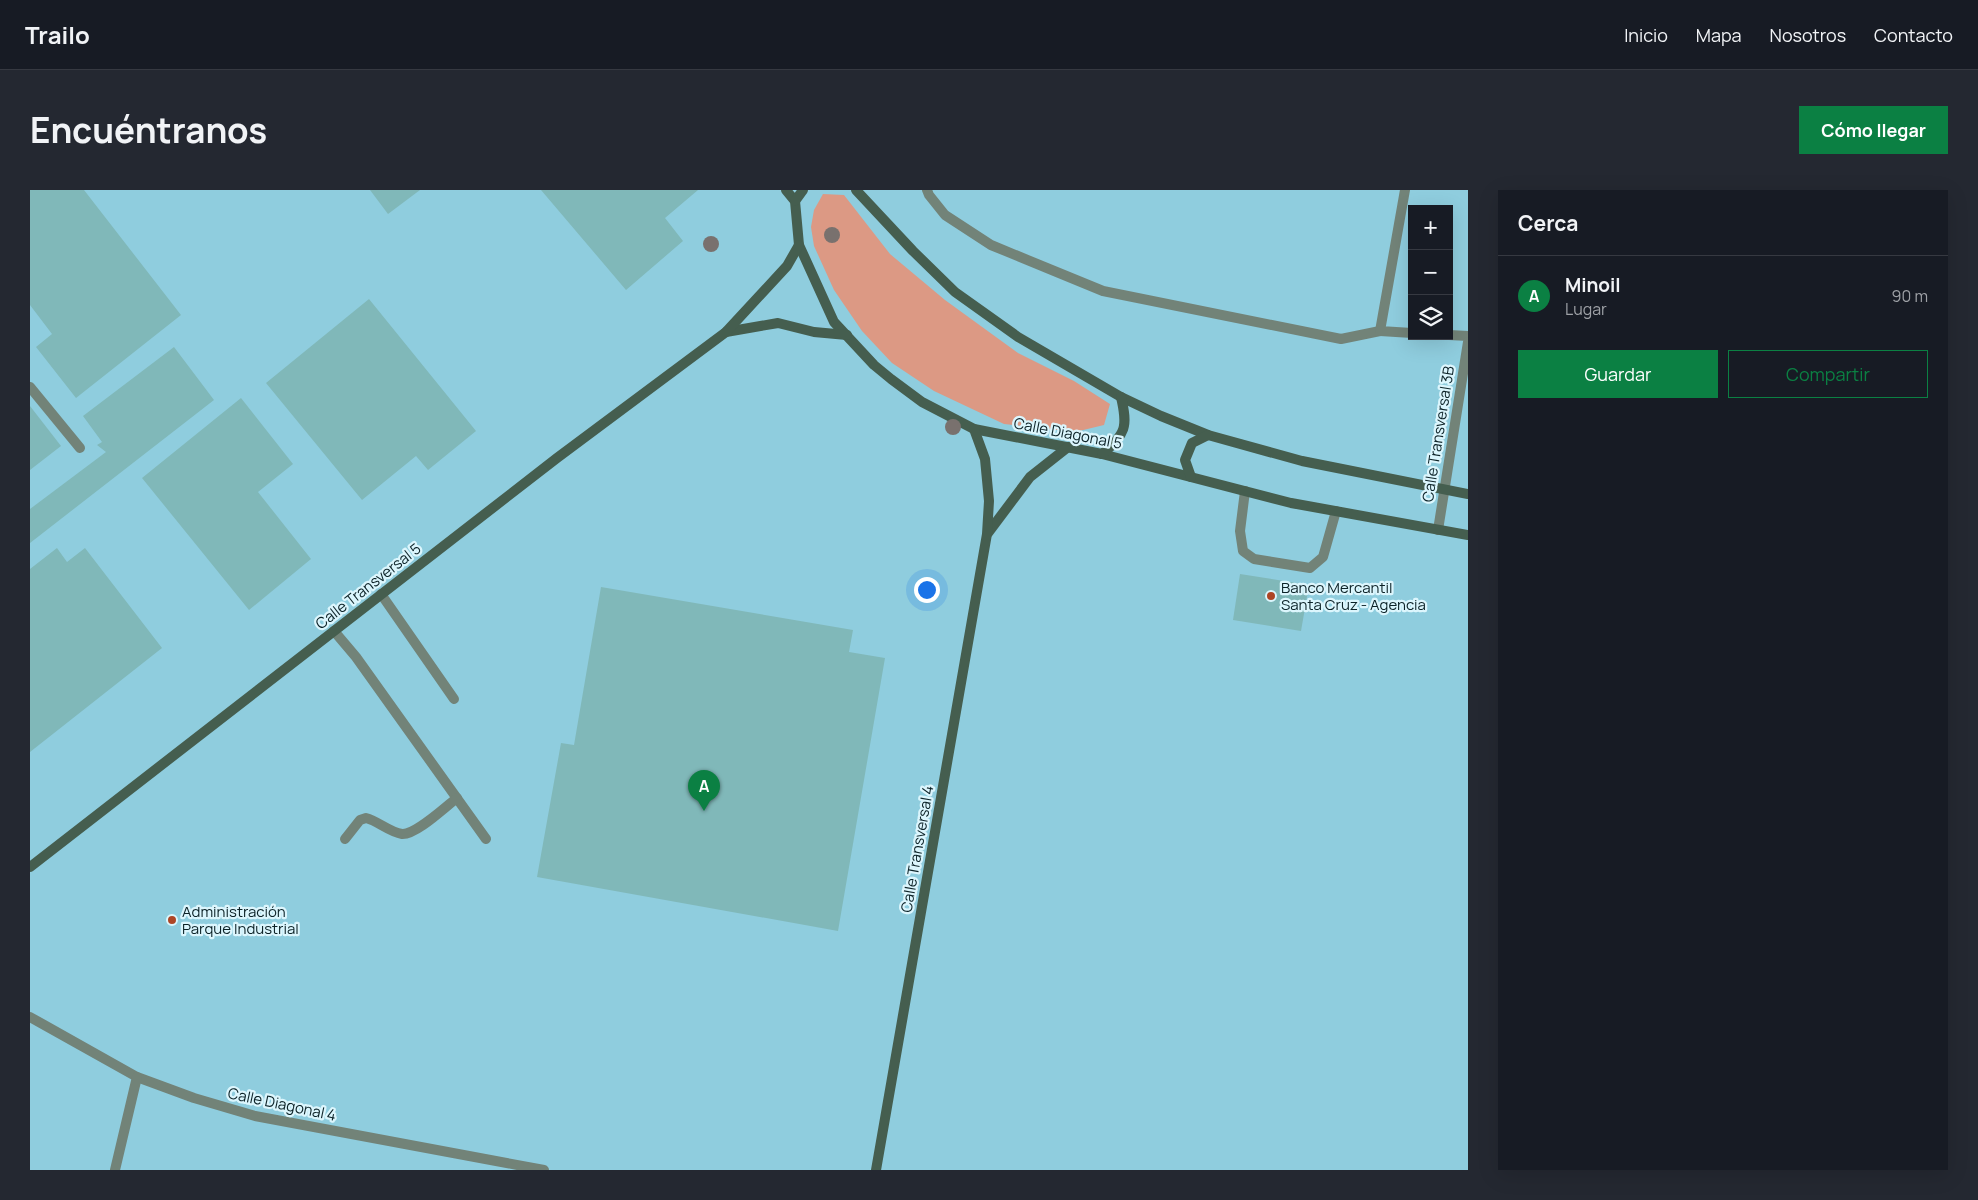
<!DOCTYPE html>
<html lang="es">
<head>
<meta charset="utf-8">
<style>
	body { margin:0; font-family:Manrope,sans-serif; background:#242831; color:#f1f3f6 }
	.controls { position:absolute; right:15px; top:15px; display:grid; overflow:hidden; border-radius:0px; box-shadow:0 5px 20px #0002 }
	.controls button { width:45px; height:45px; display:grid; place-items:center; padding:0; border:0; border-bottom:1px solid #363941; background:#171b24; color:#f1f3f6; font:25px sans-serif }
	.you { position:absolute; left:896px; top:399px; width:18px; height:18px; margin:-12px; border:4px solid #fff; border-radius:50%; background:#1a73e8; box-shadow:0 0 0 8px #1a73e833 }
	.badge { display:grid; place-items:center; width:32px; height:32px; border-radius:50%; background:#0b8043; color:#fff; font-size:16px; font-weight:700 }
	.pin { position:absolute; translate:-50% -41px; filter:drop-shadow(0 1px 2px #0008) }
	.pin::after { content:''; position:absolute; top:26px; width:18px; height:15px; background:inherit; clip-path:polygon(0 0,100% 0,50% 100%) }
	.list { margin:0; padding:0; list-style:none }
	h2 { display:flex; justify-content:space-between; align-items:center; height:65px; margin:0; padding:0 20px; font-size:21px }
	h2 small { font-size:16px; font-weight:400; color:#9ea1a6 }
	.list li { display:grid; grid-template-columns:32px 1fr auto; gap:15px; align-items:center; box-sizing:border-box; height:80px; padding:0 20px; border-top:1px solid #363941 }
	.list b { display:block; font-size:19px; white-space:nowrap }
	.list p { margin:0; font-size:16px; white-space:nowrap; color:#9ea1a6 }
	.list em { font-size:16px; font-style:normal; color:#9ea1a6 }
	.actions { display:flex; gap:10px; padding:15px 20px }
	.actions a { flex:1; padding:11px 0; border:1px solid #0b8043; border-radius:0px; text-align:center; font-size:18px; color:#0b8043 }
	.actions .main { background:#0b8043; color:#fff }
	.icon { flex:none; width:28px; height:28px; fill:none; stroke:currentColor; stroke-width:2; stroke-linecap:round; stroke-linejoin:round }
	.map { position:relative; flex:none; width:1438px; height:980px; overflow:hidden; border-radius:0px }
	header { display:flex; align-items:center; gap:30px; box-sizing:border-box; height:70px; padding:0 25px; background:#171b24; border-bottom:1px solid #363941 }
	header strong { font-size:24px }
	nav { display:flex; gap:28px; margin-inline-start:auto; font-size:18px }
	.intro { display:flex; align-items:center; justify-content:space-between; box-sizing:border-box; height:120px; padding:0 30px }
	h1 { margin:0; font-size:35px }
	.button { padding:12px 22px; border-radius:0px; background:#0b8043; color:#fff; font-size:18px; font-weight:700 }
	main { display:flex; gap:30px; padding:0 30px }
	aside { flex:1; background:#171b24; border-radius:0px; box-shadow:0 5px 20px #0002 }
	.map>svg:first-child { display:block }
</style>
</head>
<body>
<header>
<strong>Trailo</strong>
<nav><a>Inicio</a><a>Mapa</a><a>Nosotros</a><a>Contacto</a></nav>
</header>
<div class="intro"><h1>Encuéntranos</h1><a class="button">Cómo llegar</a></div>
<main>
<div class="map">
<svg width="1438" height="980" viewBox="0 0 1438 980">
	<rect width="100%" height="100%" fill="#a5d9e9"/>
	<!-- built -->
	<path fill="#8fcdde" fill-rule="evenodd" d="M0 0H1438V980H0ZM1382 19H1419V146H1382Z"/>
	<!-- green -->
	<polygon fill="#dc9984" points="793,4 814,5 860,64 915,110 988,163 1044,191 1080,214 1074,235 1045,242 974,234 904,201 862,173 832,141 804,100 784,56 781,37 784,20"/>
	<!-- building -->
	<g fill="#80b8b9">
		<polygon points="0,0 54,0 151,125 46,208 6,157 22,144 0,115"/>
		<polygon points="340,0 390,0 358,24"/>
		<polygon points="511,0 668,0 635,28 653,51 596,100"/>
		<polygon points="339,109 446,241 398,280 386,266 332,310 236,193"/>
		<polygon points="144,157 184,210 0,353 0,319 76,262 67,255 72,252 53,226"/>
		<polygon points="211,208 263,274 228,302 281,369 219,420 112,288"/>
		<polygon points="0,216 31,256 0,280"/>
		<polygon points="27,358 37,372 55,358 132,458 0,562 0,379"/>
		<polygon points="1210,384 1279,395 1271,441 1203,430"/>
		<polygon points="571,397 823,440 819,462 855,468 808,741 507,687 531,553 544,555"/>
	</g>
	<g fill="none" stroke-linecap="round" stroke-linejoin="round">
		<!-- lane -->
		<g stroke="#728378" stroke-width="10">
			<polyline points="897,0 899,5 915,25 961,55 1073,101 1311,149 1350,141"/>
			<polyline points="1375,0 1350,141 1382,143"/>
			<polyline points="1419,145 1438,146"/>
			<polyline points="0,197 50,258"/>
			<polyline points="1215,301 1210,341 1213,361 1224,369 1280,378 1293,367 1306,321"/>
			<polyline points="351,404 424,509"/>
			<polyline points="304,441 326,467 456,649"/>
			<path d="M315 649 330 630 336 628C348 631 359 642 372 644 386 645 415 617 427 608"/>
		</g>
		<!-- street -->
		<g stroke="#728378" stroke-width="10">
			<polyline points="1408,340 1438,152"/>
			<polyline points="0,827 107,887 164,908 225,926 514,980"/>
			<polyline points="85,980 107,887"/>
		</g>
		<!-- secondary -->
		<g stroke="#455e4f" stroke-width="10">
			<polyline points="756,0 765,11 769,55 804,132 844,175 861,189 892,212 944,239 1072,264 1261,313 1438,345"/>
			<polyline points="826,0 883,61 925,102 988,147 1091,207 1131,226 1178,245 1272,271 1438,304"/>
			<polyline points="765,11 773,0"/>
			<polyline points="696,142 748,133 784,142 817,145"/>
			<path d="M1072 264C1096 244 1098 237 1091 207"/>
			<polyline points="1161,287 1155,270 1162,253 1178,245"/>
			<polyline points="958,343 1000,287 1038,257"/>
			<polyline points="0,677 527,268 696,142 757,76 769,55"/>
			<polyline points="846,980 957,344 959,311 955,269 944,239"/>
		</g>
	</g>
	<!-- trees -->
	<g fill="#79716e">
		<circle cx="802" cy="45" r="8"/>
		<circle cx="681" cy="54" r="8"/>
		<circle cx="923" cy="237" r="8"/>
	</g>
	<!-- markers -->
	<g fill="#ad4525" stroke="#dcf6fd" stroke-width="2">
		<circle cx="1241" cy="406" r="5"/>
		<circle cx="142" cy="730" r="5"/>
	</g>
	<g text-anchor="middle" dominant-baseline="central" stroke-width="4.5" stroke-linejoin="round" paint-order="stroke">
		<!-- street labels -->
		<g font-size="15" fill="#0c2227" stroke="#dcf6fd">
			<text transform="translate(1038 243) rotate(11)">Calle Diagonal 5</text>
			<text transform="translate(1408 244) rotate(-81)">Calle Transversal 3B</text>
			<text transform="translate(338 396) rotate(-38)">Calle Transversal 5</text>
			<text transform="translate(887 659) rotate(-80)">Calle Transversal 4</text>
			<text transform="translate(252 914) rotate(12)">Calle Diagonal 4</text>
		</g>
		<!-- poi labels -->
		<g font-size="15" fill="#0c2227" stroke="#dcf6fd" text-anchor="start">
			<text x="1251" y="397">Banco Mercantil<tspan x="1251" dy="17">Santa Cruz - Agencia</tspan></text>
			<text x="152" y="721">Administración<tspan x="152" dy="17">Parque Industrial</tspan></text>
		</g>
	</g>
</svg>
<div class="controls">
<button>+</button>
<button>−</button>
<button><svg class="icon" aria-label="layers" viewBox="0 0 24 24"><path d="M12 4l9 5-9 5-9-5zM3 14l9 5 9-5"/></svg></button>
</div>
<div class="you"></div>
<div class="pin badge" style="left:674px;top:621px">A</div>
</div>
<aside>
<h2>Cerca<small></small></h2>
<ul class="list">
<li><span class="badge">A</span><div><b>Minoil</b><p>Lugar</p></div><em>90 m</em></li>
</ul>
<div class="actions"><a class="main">Guardar</a><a>Compartir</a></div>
</aside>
</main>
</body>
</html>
